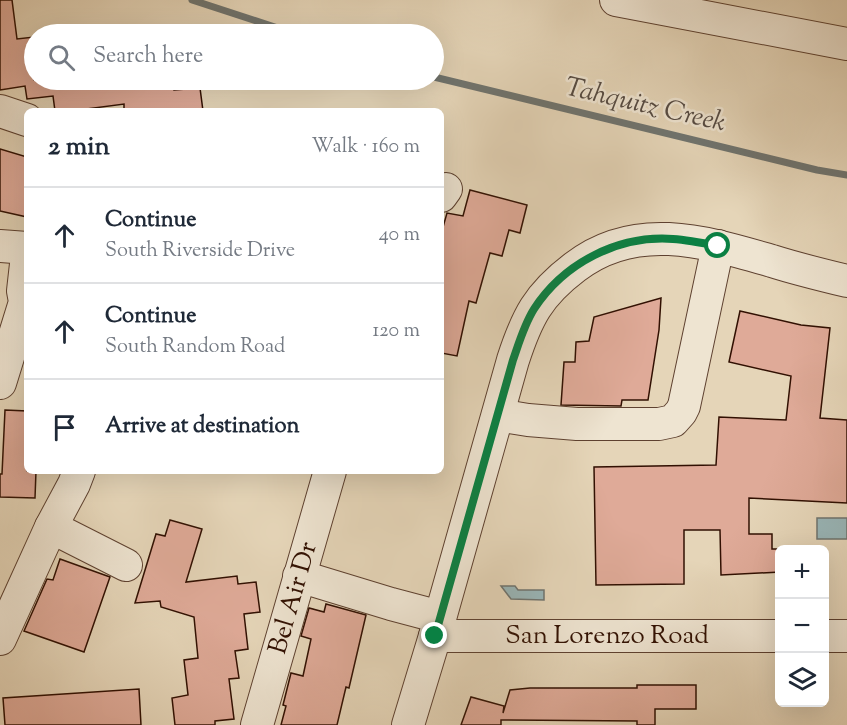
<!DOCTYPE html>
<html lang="en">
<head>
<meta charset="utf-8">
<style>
	body { margin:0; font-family:"Sorts Mill Goudy",serif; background:#f2f2f3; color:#1f2937 }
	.controls { position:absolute; right:18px; bottom:18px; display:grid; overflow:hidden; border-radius:9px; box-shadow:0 6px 24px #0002 }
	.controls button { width:54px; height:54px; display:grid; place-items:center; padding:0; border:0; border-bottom:2px solid #e0e1e3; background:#fff; color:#1f2937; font:30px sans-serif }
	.stop { position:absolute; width:18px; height:18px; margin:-14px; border:4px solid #0b8043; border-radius:50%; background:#fff }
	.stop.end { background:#0b8043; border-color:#fff; box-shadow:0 2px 6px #0008 }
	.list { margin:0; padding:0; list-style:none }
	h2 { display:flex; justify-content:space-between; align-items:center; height:78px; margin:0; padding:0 24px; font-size:26px }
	h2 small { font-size:20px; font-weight:400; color:#747a83 }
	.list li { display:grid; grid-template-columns:39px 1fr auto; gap:18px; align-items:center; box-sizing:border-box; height:96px; padding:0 24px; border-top:2px solid #e0e1e3 }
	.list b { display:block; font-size:22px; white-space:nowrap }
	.list p { margin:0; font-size:20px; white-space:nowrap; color:#747a83 }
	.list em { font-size:20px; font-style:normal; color:#747a83 }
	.icon { flex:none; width:33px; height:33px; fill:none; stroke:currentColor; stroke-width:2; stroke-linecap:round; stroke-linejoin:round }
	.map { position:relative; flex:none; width:847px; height:725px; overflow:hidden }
	.search { position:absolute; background:#fff; box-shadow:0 6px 24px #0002; left:24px; top:24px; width:420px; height:66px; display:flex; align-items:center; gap:15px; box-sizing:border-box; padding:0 21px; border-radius:33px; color:#747a83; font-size:22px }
	.panel { position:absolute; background:#fff; box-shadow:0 6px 24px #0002; left:24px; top:108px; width:420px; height:366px; border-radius:9px }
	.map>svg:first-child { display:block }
</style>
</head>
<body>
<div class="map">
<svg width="847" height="725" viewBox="0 0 847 725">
	<rect width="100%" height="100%" fill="#e5d5b8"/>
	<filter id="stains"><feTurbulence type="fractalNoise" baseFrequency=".00333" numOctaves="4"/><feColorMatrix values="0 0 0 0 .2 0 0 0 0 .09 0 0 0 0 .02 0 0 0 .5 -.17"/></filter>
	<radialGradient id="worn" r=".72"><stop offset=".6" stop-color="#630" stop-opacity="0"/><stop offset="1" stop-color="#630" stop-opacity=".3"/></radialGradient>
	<!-- water -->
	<g fill="#99b6b8" stroke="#6f746f" stroke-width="1.5">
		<rect x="817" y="518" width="30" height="21"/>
		<polygon points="501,586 515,586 518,590 544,590 544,600 511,599"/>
	</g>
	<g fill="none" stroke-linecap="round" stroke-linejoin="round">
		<!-- stream -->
		<g stroke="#6f746f" stroke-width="7">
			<polyline points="192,0 296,34"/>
			<polyline points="434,77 817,170 847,175"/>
		</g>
	</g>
	<!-- building -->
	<g fill="#dfaa98" stroke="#311002" stroke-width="1.5">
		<polygon points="0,0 12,0 17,39 34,37 34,80 173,80 174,90 200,88 203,111 124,111 124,104 71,111 55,111 53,96 27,99 25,86 0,90"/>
		<polygon points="0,149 27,157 27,217 0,211"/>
		<polygon points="470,190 527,205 520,233 509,230 502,256 490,253 476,303 469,301 457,356 441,353 441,234 447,213 463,216"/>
		<polygon points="661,298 659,330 648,400 622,400 621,406 561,405 564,362 575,362 576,342 589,341 594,317"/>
		<polygon points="740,311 801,325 830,328 820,418 847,420 847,503 749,498 749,534 772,534 772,549 780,549 780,572 721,575 720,530 684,530 684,584 596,585 594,467 716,465 719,417 786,420 791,376 729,362"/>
		<polygon points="5,410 27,411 27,471 36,471 35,498 0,497 0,474 2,474"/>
		<polygon points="170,520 202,529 186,582 237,576 238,584 256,582 260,612 244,614 248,649 235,651 239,678 229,679 234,719 215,721 215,725 175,725 172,698 188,695 184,660 198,658 194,617 161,607 160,601 135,603 156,534 165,536"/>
		<polygon points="60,559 110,577 84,652 24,631 47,579 53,580"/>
		<polygon points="326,604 366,615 349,688 346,687 337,725 281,725 286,706 283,705 291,673 303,676 311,639 301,636 309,608 324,612"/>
		<polygon points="637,685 696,685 696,709 655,709 655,725 637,725 637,721 501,720 501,725 461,725 471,697 504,706 503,713 510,690 530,688 637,688"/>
		<polygon points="139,689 141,725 5,725 3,698"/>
	</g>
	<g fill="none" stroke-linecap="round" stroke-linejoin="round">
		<!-- minor casing -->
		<g stroke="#5e4130" stroke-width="34">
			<g id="minor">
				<polyline points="616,0 847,44"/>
				<polyline points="0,111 27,120"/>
				<polyline points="441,196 446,189"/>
				<polyline points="0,246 27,248"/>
				<polyline points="0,383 25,302 23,291 27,255"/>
				<polyline points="498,415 528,420 577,424 659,424 673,421 681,412 684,406 718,246"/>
				<polyline points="51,527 126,565"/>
				<polyline points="299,576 391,604 440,617"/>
				<path id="s1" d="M435 636H780"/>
				<polyline points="824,636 847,636"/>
				<polyline points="0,639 51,527 74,484 79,471"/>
				<path id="s2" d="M257 725 330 471"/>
				<path d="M408 725 435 636 513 360C527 317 538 295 575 267 636 220 706 242 772 261 797 269 822 275 847 281"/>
			</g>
		</g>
		<!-- minor -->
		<use href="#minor" stroke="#eee4d1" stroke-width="32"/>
	</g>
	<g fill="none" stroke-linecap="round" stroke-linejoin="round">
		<!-- route -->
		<path stroke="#0b8043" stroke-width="8" d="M435 636 513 360C519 343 524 325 534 309 564 263 618 235 673 239 688 240 703 243 718 246"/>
	</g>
	<g text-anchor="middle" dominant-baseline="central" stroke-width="5" stroke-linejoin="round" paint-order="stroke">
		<!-- street labels -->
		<g font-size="26" fill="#311002" stroke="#eee4d1">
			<text stroke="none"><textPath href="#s2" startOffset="132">Bel Air Dr</textPath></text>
			<text stroke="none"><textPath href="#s1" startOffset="172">San Lorenzo Road</textPath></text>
		</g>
		<!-- water labels -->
		<g font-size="27" font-style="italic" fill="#554a42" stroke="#eee4d1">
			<text transform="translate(645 106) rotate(13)">Tahquitz Creek</text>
		</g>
	</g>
	<rect width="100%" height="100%" filter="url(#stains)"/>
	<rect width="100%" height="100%" fill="url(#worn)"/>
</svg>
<div class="controls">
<button>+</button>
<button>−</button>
<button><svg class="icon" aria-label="layers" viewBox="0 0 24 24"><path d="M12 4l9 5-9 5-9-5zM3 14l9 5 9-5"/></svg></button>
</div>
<div class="stop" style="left:718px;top:246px"></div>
<div class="stop end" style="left:435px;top:636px"></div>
<div class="search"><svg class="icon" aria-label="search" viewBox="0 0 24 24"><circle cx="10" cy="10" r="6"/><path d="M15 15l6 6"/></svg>Search here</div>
<section class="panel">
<h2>2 min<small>Walk · 160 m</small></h2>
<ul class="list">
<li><svg class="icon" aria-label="ahead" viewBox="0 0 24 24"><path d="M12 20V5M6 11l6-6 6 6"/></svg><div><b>Continue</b><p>South Riverside Drive</p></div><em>40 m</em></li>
<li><svg class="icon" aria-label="ahead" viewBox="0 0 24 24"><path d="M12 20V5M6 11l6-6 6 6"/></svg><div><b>Continue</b><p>South Random Road</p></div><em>120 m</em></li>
<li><svg class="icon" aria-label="arrive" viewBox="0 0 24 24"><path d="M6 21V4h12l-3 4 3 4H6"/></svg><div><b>Arrive at destination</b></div></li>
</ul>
</section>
</div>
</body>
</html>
